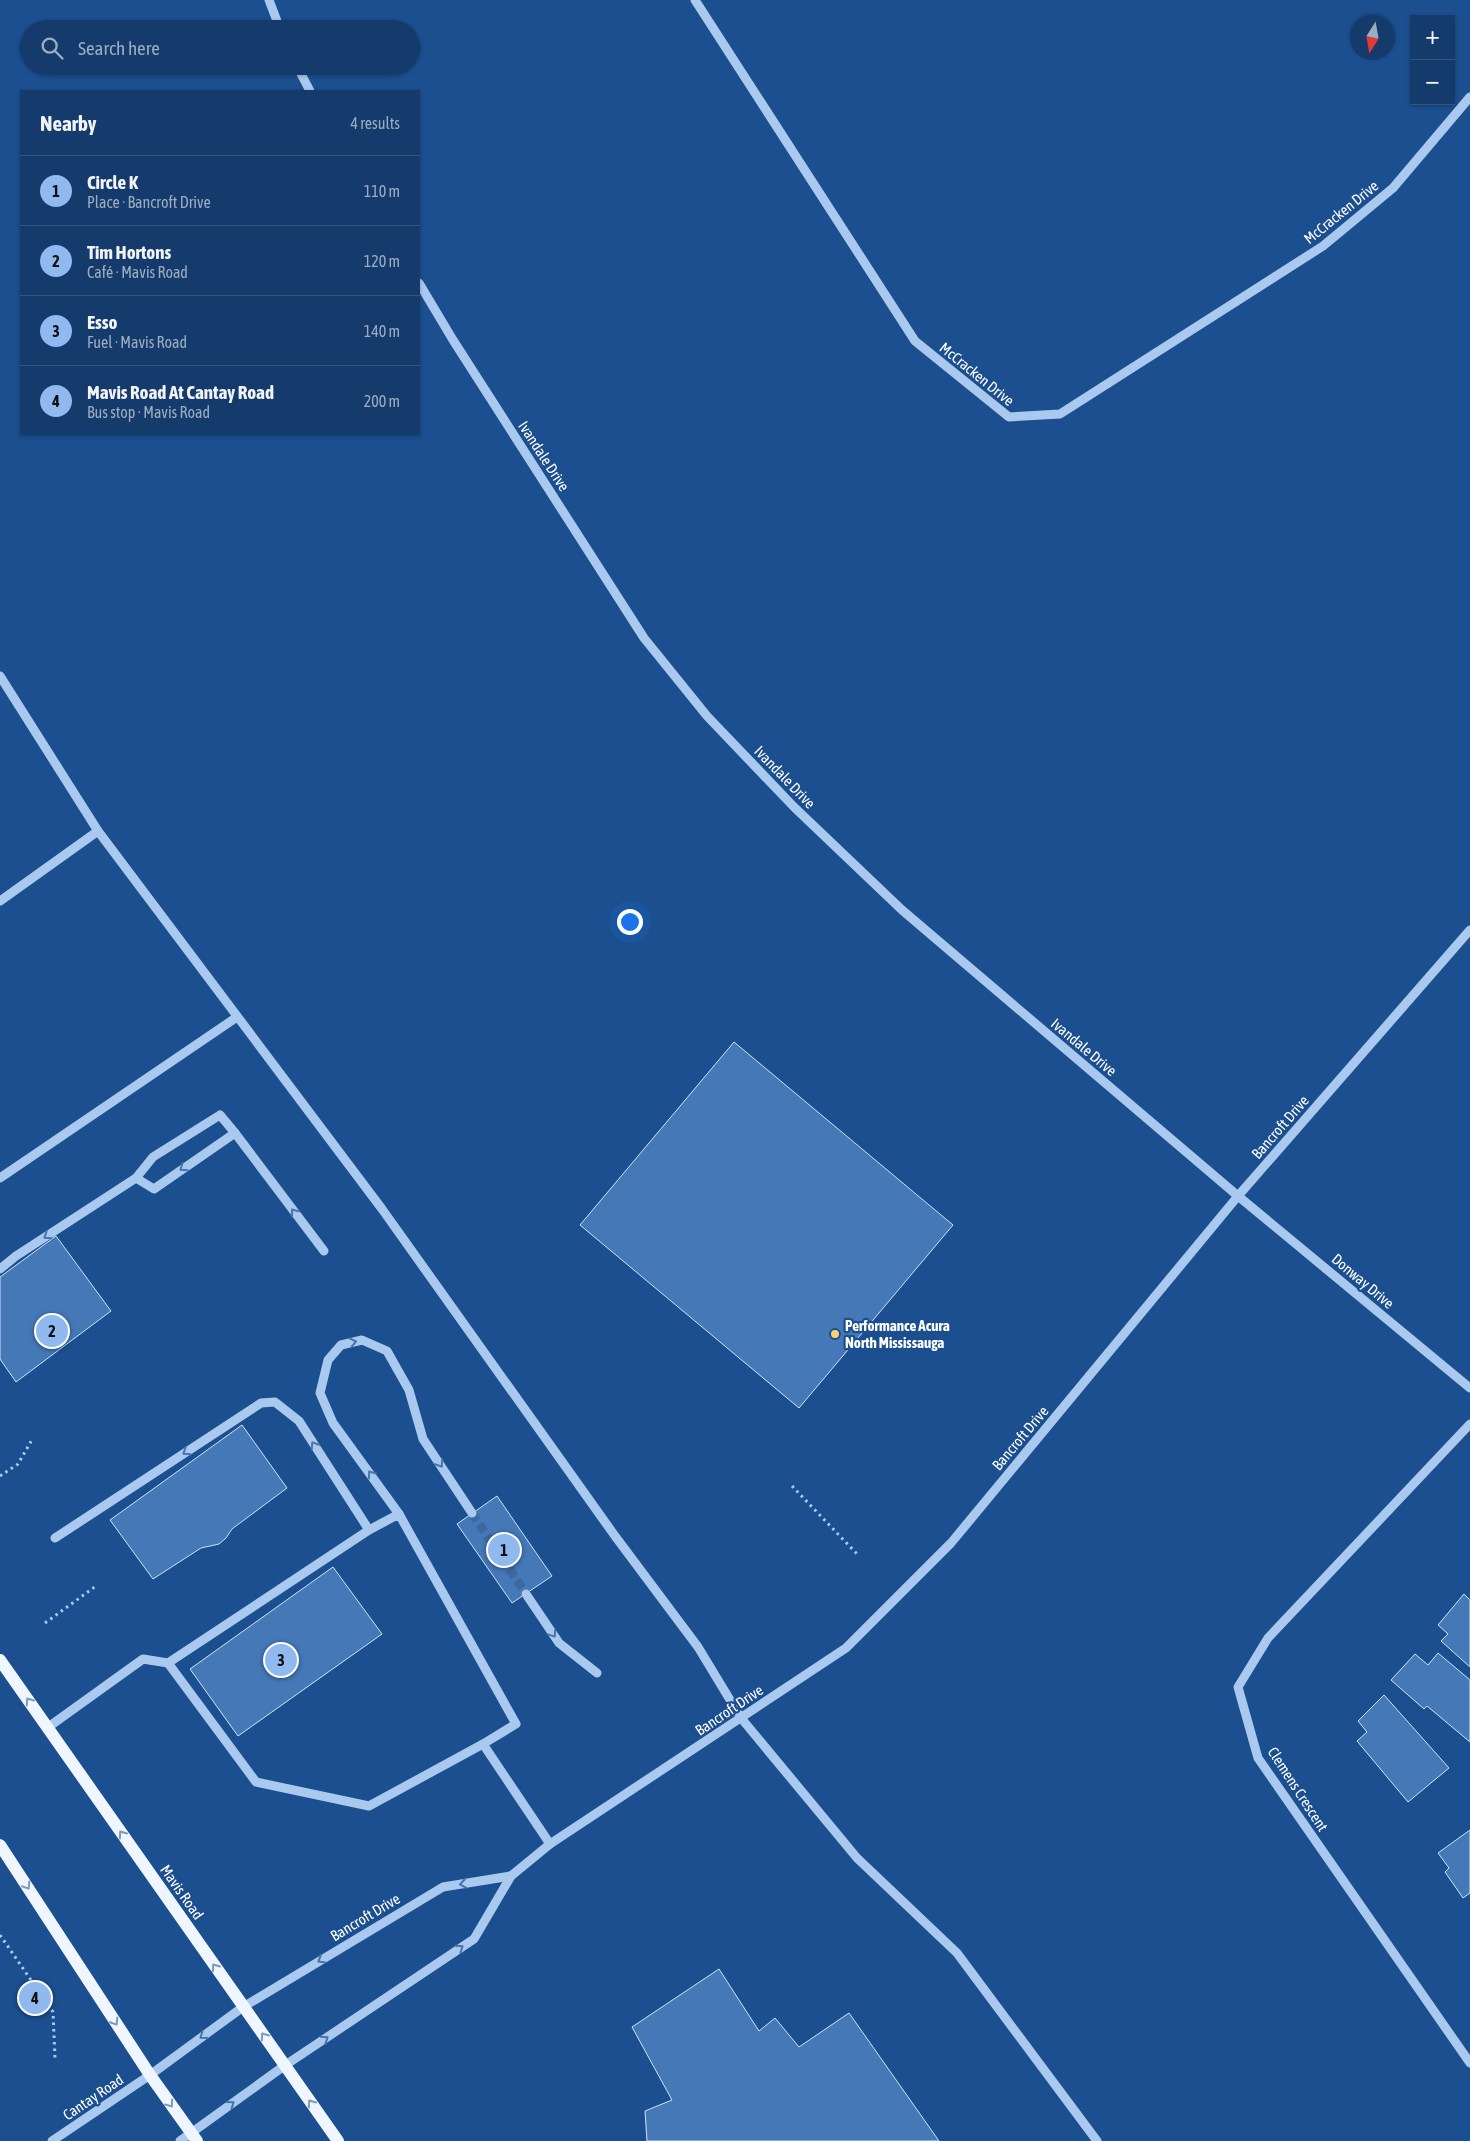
<!DOCTYPE html>
<html lang="en">
<head>
<meta charset="utf-8">
<style>
	body { margin:0; font-family:"Asap Condensed",sans-serif; background:#1d4271; color:#f1f3f6 }
	.controls { position:absolute; right:15px; top:15px; display:grid; overflow:hidden; border-radius:0px; box-shadow:0 1px 4px #0004 }
	.controls button { width:45px; height:45px; display:grid; place-items:center; padding:0; border:0; border-bottom:1px solid #33557e; background:#143b6b; color:#f1f3f6; font:25px sans-serif }
	.compass { position:absolute; left:1350px; top:15px; width:45px; height:45px; border-radius:50%; background:#143b6b; box-shadow:0 1px 4px #0004; rotate:191deg }
	.you { position:absolute; left:629px; top:921px; width:18px; height:18px; margin:-12px; border:4px solid #fff; border-radius:50%; background:#1a73e8; box-shadow:0 0 0 8px #1a73e833 }
	.badge { display:grid; place-items:center; width:32px; height:32px; border-radius:50%; background:#90b9f0; color:#111; font-size:16px; font-weight:700 }
	.pin { position:absolute; translate:-50% -50%; border:2px solid #fff; box-shadow:0 1px 5px #0006 }
	.list { margin:0; padding:0; list-style:none }
	h2 { display:flex; justify-content:space-between; align-items:center; height:65px; margin:0; padding:0 20px; font-size:21px }
	h2 small { font-size:16px; font-weight:400; color:#9dadc1 }
	.list li { display:grid; grid-template-columns:32px 1fr auto; gap:15px; align-items:center; box-sizing:border-box; height:70px; padding:0 20px; border-top:1px solid #33557e }
	.list b { display:block; font-size:19px; white-space:nowrap }
	.list p { margin:0; font-size:16px; white-space:nowrap; color:#9dadc1 }
	.list em { font-size:16px; font-style:normal; color:#9dadc1 }
	.icon { flex:none; width:28px; height:28px; fill:none; stroke:currentColor; stroke-width:2; stroke-linecap:round; stroke-linejoin:round }
	.map { position:relative; flex:none; width:1470px; height:2141px; overflow:hidden }
	.search { position:absolute; background:#143b6b; box-shadow:0 1px 4px #0004; left:20px; top:20px; width:400px; height:55px; display:flex; align-items:center; gap:12px; box-sizing:border-box; padding:0 18px; border-radius:28px; color:#9dadc1; font-size:19px }
	.panel { position:absolute; background:#143b6b; box-shadow:0 1px 4px #0004; left:20px; top:90px; width:400px; height:345px; border-radius:0px }
	.map>svg:first-child { display:block }
</style>
</head>
<body>
<div class="map">
<svg width="1470" height="2141" viewBox="0 0 1470 2141">
	<rect width="100%" height="100%" fill="#1b4f8f"/>
	<!-- building -->
	<g fill="#4478b7" stroke="#cfe3fa">
		<polygon points="734,1042 953,1225 799,1408 580,1225"/>
		<polygon points="56,1236 111,1311 16,1382 0,1359 0,1277"/>
		<polygon points="242,1425 287,1488 232,1529 226,1538 219,1544 201,1548 153,1579 110,1520"/>
		<polygon points="497,1496 552,1576 512,1603 457,1524"/>
		<polygon points="333,1567 382,1634 238,1736 190,1669"/>
		<polygon points="1464,1594 1470,1600 1470,1667 1441,1641 1448,1634 1438,1625"/>
		<polygon points="1438,1653 1470,1680 1470,1742 1427,1706 1424,1709 1391,1680 1415,1654 1428,1665"/>
		<polygon points="1384,1695 1449,1768 1408,1802 1357,1741 1367,1732 1358,1721"/>
		<polygon points="1470,1830 1470,1893 1463,1898 1445,1872 1449,1868 1438,1853"/>
		<polygon points="719,1969 759,2031 775,2018 799,2047 849,2013 939,2141 647,2141 645,2111 672,2100 632,2027"/>
	</g>
	<g fill="none" stroke-linecap="round" stroke-linejoin="round">
		<!-- minor-tunnel -->
		<polyline stroke="#3d69a0" stroke-width="9" stroke-dasharray="9 4.5" stroke-linecap="butt" points="472,1513 526,1594"/>
		<!-- path -->
		<g stroke="#a9c9ee" stroke-width="3" stroke-dasharray="2.5 4" stroke-linecap="butt">
			<polyline points="0,1476 18,1464 33,1438"/>
			<polyline points="792,1486 858,1555"/>
			<polyline points="45,1623 96,1586"/>
			<polyline points="0,1935 53,2012 55,2058"/>
		</g>
		<!-- minor -->
		<g stroke="#a9c9ee" stroke-width="9">
			<polyline points="269,0 280,29"/>
			<polyline points="695,0 915,341 1009,417 1060,414 1323,246 1393,188 1470,97"/>
			<polyline points="297,66 310,91"/>
			<polyline points="419,283 453,340 644,638 707,716 794,807 902,910 1238,1196 1470,1388"/>
			<polyline points="0,676 98,831 382,1209 615,1536 698,1647 741,1718 857,1858 957,1953 1097,2141"/>
			<polyline points="0,901 98,831"/>
			<polyline points="0,1178 237,1017"/>
			<polyline points="136,1178 153,1157 220,1115 235,1133"/>
			<polyline points="0,1269 16,1256 136,1178 154,1189 235,1133 324,1251"/>
			<polyline points="1470,1424 1268,1638 1238,1687 1258,1758 1470,2063"/>
			<polyline points="399,1514 333,1423 320,1393 328,1360 341,1345 362,1340 387,1351 409,1390 423,1439 472,1513"/>
			<polyline points="55,1538 261,1403 275,1402 299,1421 369,1530"/>
			<polyline points="526,1594 559,1643 597,1673"/>
			<polyline points="47,1728 143,1659 168,1663 369,1530 399,1514 516,1724 483,1744 369,1806 256,1782 168,1663"/>
			<polyline points="483,1744 550,1844"/>
			<polyline points="52,2141 150,2075 243,2007 443,1887 511,1876"/>
			<polyline points="180,2141 284,2066 474,1939 511,1876 550,1844 846,1648 951,1543 1238,1196 1470,930"/>
		</g>
		<!-- major -->
		<g stroke="#f0f6ff" stroke-width="12">
			<polyline points="0,1660 338,2141"/>
			<polyline points="0,1845 150,2075 197,2141"/>
		</g>
	</g>
	<!-- one-way arrows -->
	<defs><path id="oneway-chevron" d="M-2-3.5L2.5 0L-2 3.5" fill="none" stroke-width="1.6" stroke-linecap="round" stroke-linejoin="round" transform="scale(1.25)"/></defs>
	<g stroke="#4674ac">
		<use href="#oneway-chevron" transform="translate(183 1168) rotate(145)"/>
		<use href="#oneway-chevron" transform="translate(294 1212) rotate(-127)"/>
		<use href="#oneway-chevron" transform="translate(47 1236) rotate(147)"/>
		<use href="#oneway-chevron" transform="translate(353 1342) rotate(-13)"/>
		<use href="#oneway-chevron" transform="translate(314 1445) rotate(-123)"/>
		<use href="#oneway-chevron" transform="translate(186 1452) rotate(147)"/>
		<use href="#oneway-chevron" transform="translate(440 1464) rotate(57)"/>
		<use href="#oneway-chevron" transform="translate(371 1474) rotate(-126)"/>
		<use href="#oneway-chevron" transform="translate(553 1634) rotate(56)"/>
		<use href="#oneway-chevron" transform="translate(463 1884) rotate(171)"/>
		<use href="#oneway-chevron" transform="translate(460 1948) rotate(-34)"/>
		<use href="#oneway-chevron" transform="translate(321 1960) rotate(149)"/>
		<use href="#oneway-chevron" transform="translate(203 2036) rotate(144)"/>
		<use href="#oneway-chevron" transform="translate(325 2039) rotate(-33)"/>
		<use href="#oneway-chevron" transform="translate(231 2104) rotate(-36)"/>
	</g>
	<g stroke="#7b9ac1">
		<use href="#oneway-chevron" transform="translate(29 1701) rotate(-125)"/>
		<use href="#oneway-chevron" transform="translate(122 1834) rotate(-125)"/>
		<use href="#oneway-chevron" transform="translate(27 1886) rotate(57)"/>
		<use href="#oneway-chevron" transform="translate(215 1967) rotate(-125)"/>
		<use href="#oneway-chevron" transform="translate(115 2022) rotate(57)"/>
		<use href="#oneway-chevron" transform="translate(264 2036) rotate(-125)"/>
		<use href="#oneway-chevron" transform="translate(311 2103) rotate(-125)"/>
		<use href="#oneway-chevron" transform="translate(170 2104) rotate(54)"/>
	</g>
	<!-- markers -->
	<circle fill="#ffd166" stroke="#1b4f8f" stroke-width="2" cx="835" cy="1334" r="5"/>
	<g text-anchor="middle" dominant-baseline="central" stroke-width="4.5" stroke-linejoin="round" paint-order="stroke">
		<!-- street labels -->
		<g font-size="15" fill="#fff" stroke="#1b4f8f">
			<text transform="translate(1341 212) rotate(-39)">McCracken Drive</text>
			<text transform="translate(977 374) rotate(39)">McCracken Drive</text>
			<text transform="translate(544 456) rotate(57)">Ivandale Drive</text>
			<text transform="translate(785 777) rotate(46)">Ivandale Drive</text>
			<text transform="translate(1084 1047) rotate(40)">Ivandale Drive</text>
			<text transform="translate(1280 1127) rotate(-49)">Bancroft Drive</text>
			<text transform="translate(1363 1281) rotate(40)">Donway Drive</text>
			<text transform="translate(1020 1438) rotate(-50)">Bancroft Drive</text>
			<text transform="translate(729 1710) rotate(-34)">Bancroft Drive</text>
			<text transform="translate(1298 1789) rotate(57)">Clemens Crescent</text>
			<text transform="translate(182 1892) rotate(55)">Mavis Road</text>
			<text transform="translate(365 1917) rotate(-31)">Bancroft Drive</text>
			<text transform="translate(93 2097) rotate(-34)">Cantay Road</text>
		</g>
		<!-- poi labels -->
		<g font-size="15" font-weight="bold" fill="#fff" stroke="#1b4f8f" text-anchor="start">
			<text x="845" y="1325">Performance Acura<tspan x="845" dy="17">North Mississauga</tspan></text>
		</g>
	</g>
</svg>
<div class="controls">
<button>+</button>
<button>−</button>
</div>
<svg class="compass" viewBox="-18 -18 36 36"><path d="M0-13l5 13h-10z" fill="#e53935"/><path d="M0 13l5-13h-10z" fill="#9dadc1"/></svg>
<div class="you"></div>
<div class="pin badge" style="left:504px;top:1550px">1</div>
<div class="pin badge" style="left:52px;top:1331px">2</div>
<div class="pin badge" style="left:281px;top:1660px">3</div>
<div class="pin badge" style="left:35px;top:1998px">4</div>
<div class="search"><svg class="icon" aria-label="search" viewBox="0 0 24 24"><circle cx="10" cy="10" r="6"/><path d="M15 15l6 6"/></svg>Search here</div>
<section class="panel">
<h2>Nearby<small>4 results</small></h2>
<ul class="list">
<li><span class="badge">1</span><div><b>Circle K</b><p>Place · Bancroft Drive</p></div><em>110 m</em></li>
<li><span class="badge">2</span><div><b>Tim Hortons</b><p>Café · Mavis Road</p></div><em>120 m</em></li>
<li><span class="badge">3</span><div><b>Esso</b><p>Fuel · Mavis Road</p></div><em>140 m</em></li>
<li><span class="badge">4</span><div><b>Mavis Road At Cantay Road</b><p>Bus stop · Mavis Road</p></div><em>200 m</em></li>
</ul>
</section>
</div>
</body>
</html>
